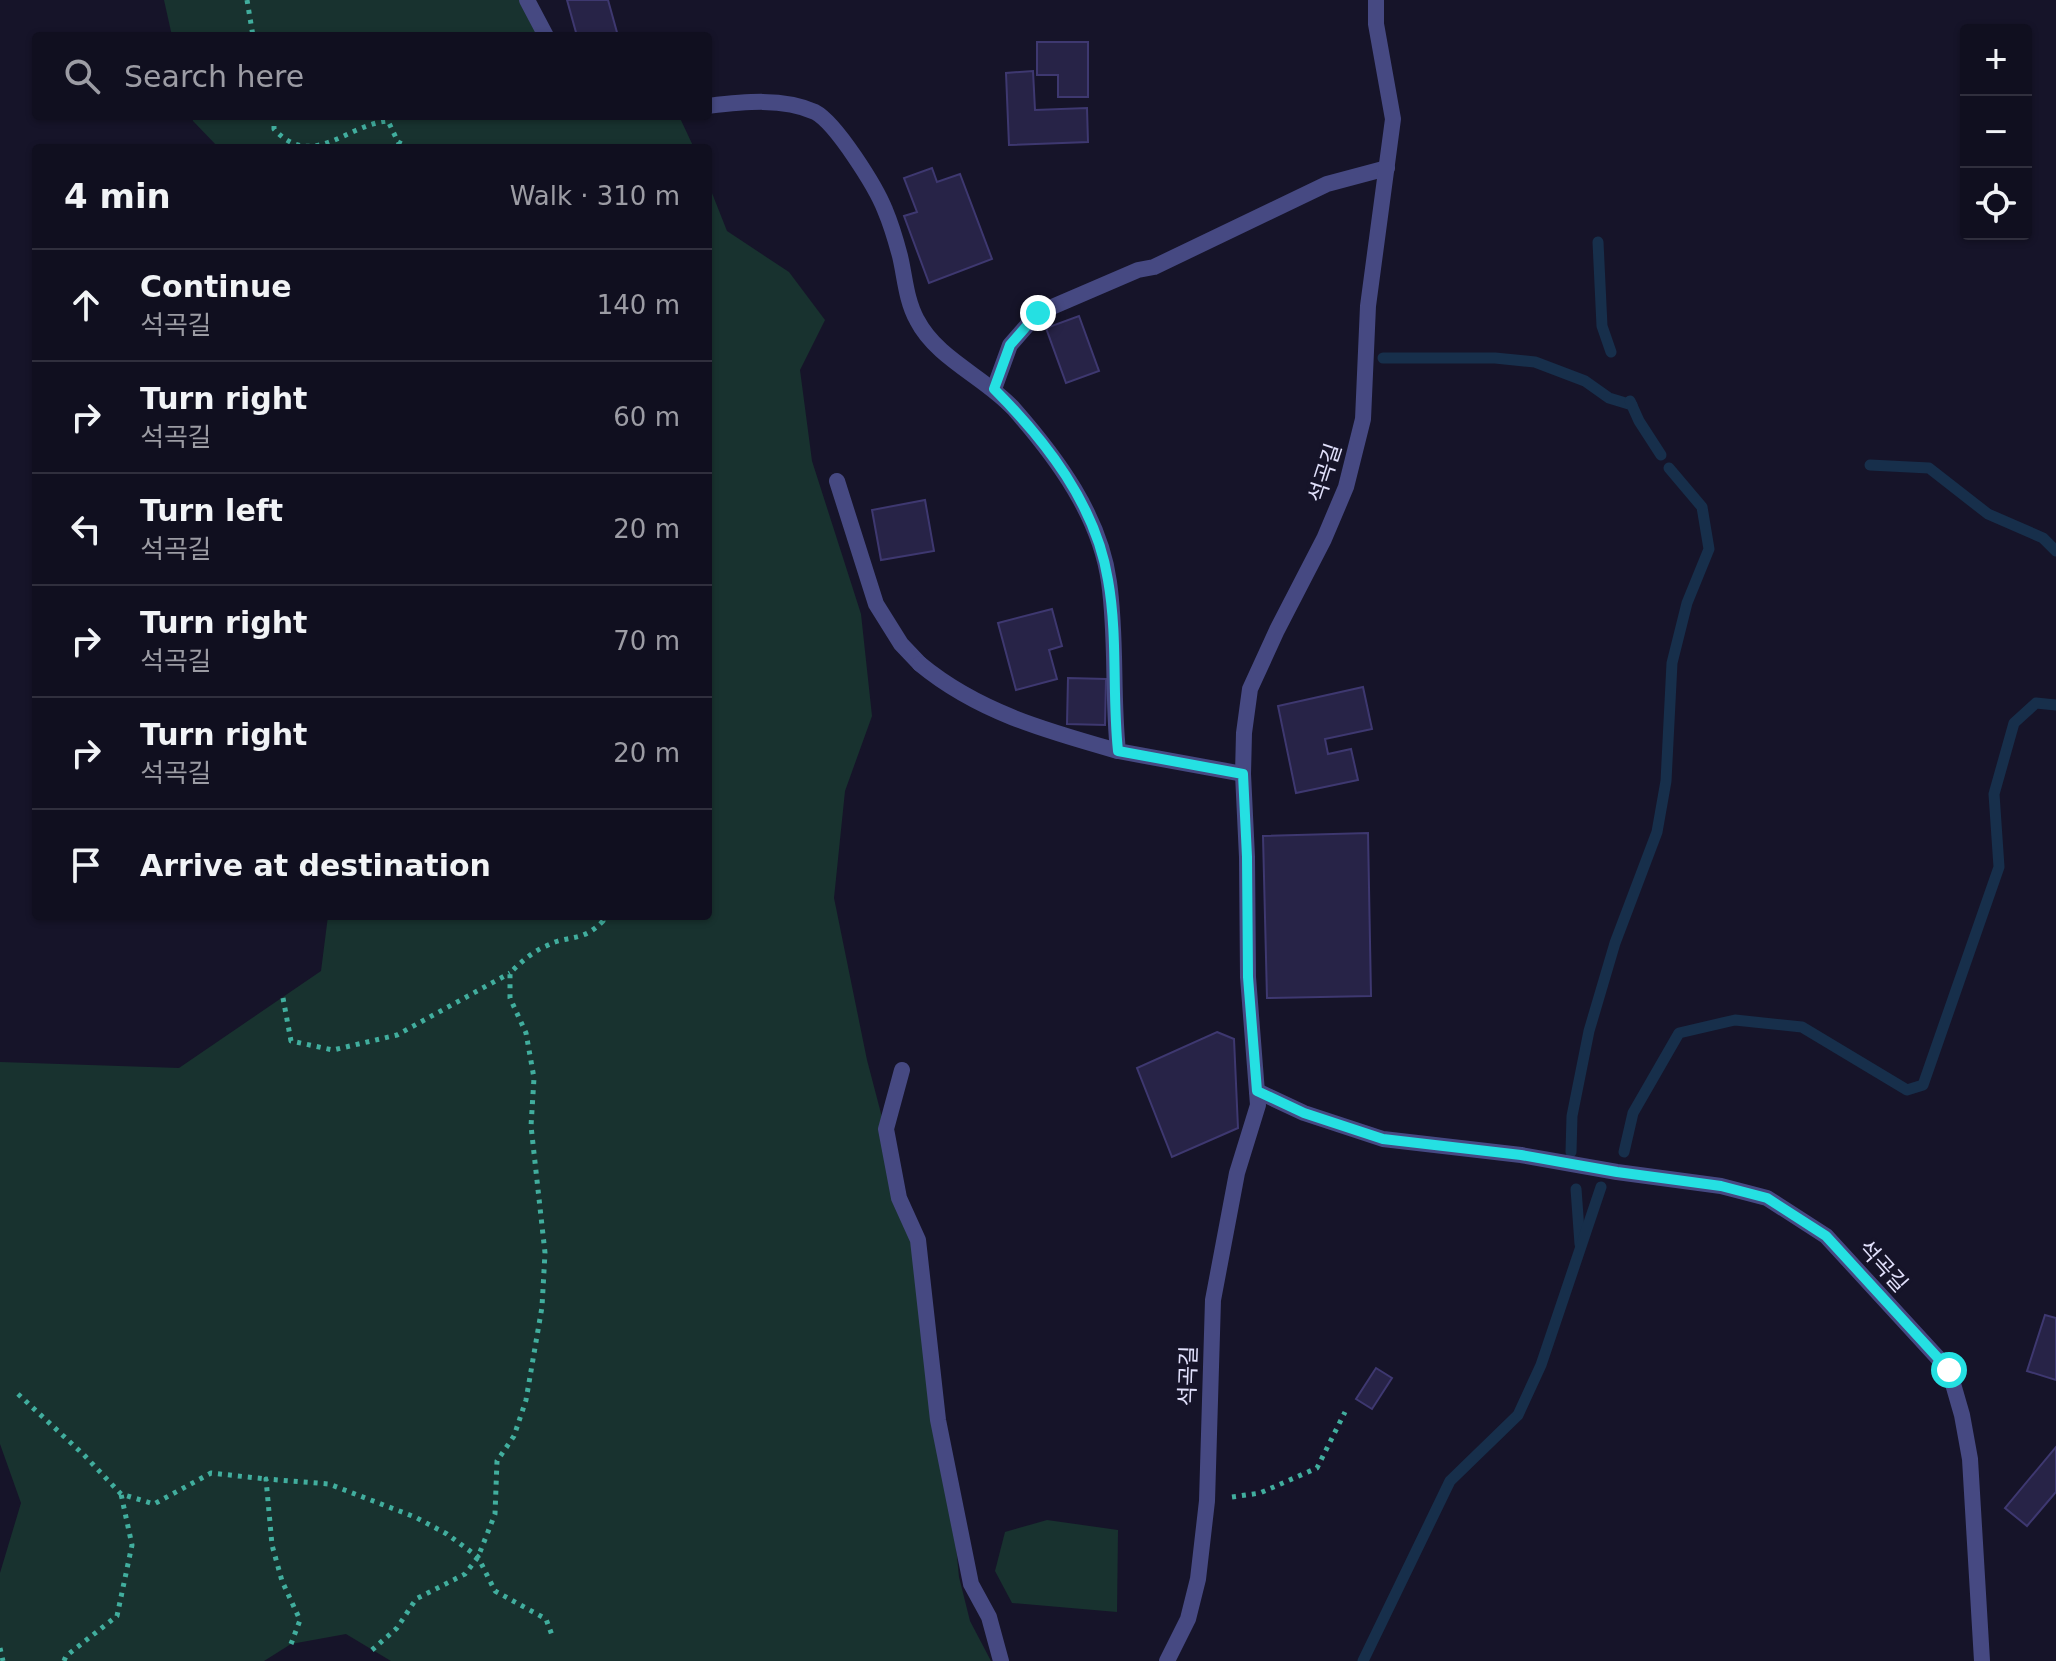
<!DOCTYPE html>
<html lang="en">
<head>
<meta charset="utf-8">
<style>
	body { margin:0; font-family:"DejaVu Sans","Noto Sans KR",sans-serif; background:#1e1d2c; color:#f1f3f6 }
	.controls { position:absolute; right:24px; top:24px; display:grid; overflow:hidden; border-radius:8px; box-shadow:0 2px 6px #0004 }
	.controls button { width:72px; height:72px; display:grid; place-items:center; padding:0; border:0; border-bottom:2px solid #302f3d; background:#100f1f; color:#f1f3f6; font:40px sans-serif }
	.stop { position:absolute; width:24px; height:24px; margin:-18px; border:6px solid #25e0e2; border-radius:50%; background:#fff }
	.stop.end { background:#25e0e2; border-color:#fff; box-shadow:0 2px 8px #0008 }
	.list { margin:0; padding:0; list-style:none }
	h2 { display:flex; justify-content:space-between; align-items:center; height:104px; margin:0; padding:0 32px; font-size:34px }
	h2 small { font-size:26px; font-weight:400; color:#9c9ca4 }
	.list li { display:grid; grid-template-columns:52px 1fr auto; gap:24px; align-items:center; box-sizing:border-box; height:112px; padding:0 32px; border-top:2px solid #302f3d }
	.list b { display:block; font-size:30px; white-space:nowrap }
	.list p { margin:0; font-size:26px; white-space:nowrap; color:#9c9ca4 }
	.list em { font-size:26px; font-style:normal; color:#9c9ca4 }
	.icon { flex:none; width:44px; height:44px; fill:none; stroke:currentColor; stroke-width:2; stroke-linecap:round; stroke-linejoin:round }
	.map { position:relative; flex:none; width:2056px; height:1661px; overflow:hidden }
	.search { position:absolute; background:#100f1f; box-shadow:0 2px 6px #0004; left:32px; top:32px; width:680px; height:88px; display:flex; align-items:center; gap:20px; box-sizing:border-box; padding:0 28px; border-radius:8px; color:#9c9ca4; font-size:30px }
	.panel { position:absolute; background:#100f1f; box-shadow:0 2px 6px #0004; left:32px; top:144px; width:680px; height:776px; border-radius:8px }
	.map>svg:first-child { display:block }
</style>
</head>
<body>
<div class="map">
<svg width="2056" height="1661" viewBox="0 0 2056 1661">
	<rect width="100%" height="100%" fill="#161429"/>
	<!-- green -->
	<g fill="#18322f">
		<polygon points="164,0 527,0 546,36 172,36"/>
		<polygon points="192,116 679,116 694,148 219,148 193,121"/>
		<polygon points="708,183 727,231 789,272 825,320 800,370 812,461 861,614 872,716 845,791 834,898 867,1060 900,1186 942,1398 959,1577 970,1621 991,1661 391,1661 346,1634 291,1644 264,1661 0,1661 0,1573 21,1503 0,1444 0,1062 179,1068 321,971 328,916 708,916"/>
		<polygon points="1047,1520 1118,1530 1117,1612 1012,1603 995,1571 1005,1532"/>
	</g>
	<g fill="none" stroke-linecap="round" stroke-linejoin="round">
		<!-- stream -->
		<g stroke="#172f4b" stroke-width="11">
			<polyline points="1598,242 1602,326 1611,352"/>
			<polyline points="1383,358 1495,358 1535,362 1585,381 1609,398 1632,405"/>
			<polyline points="1630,401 1639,421 1661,455"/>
			<polyline points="1870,465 1929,468 1988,514 2043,538 2056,551"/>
			<polyline points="1571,1152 1572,1116 1589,1031 1615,943 1657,832 1666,781 1672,663 1687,603 1709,549 1702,507 1669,468"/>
			<polyline points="1624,1152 1633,1113 1679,1033 1735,1020 1802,1027 1907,1090 1923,1085 1999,867 1994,794 2014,723 2036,703 2056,705"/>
			<polyline points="1576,1189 1580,1244"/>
			<polyline points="1363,1661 1450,1481 1518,1415 1541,1365 1601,1187"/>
		</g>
	</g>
	<!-- building -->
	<g fill="#272347" stroke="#3e3870" stroke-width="2">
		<polygon points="567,0 608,0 618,36 577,36"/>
		<polygon points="1037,42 1088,42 1088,97 1058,97 1058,75 1037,75"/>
		<polygon points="1033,71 1035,110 1087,108 1088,142 1009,145 1006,73"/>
		<polygon points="932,168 937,182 960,174 992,259 929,283 904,216 917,212 904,178"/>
		<polygon points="1079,316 1099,371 1066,383 1046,328"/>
		<polygon points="925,500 934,551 881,560 872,510"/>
		<polygon points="1052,609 1062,646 1049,650 1057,679 1016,690 998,623"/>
		<polygon points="1068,678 1106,679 1105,725 1067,724"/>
		<polygon points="1363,687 1372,729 1325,739 1328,754 1351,749 1358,780 1296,793 1278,706"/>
		<polygon points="1368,833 1371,996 1267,998 1263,836"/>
		<polygon points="1217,1032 1234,1039 1238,1128 1172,1157 1137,1068"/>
		<polygon points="2045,1315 2056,1318 2056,1380 2027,1371"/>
		<polygon points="1376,1368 1392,1378 1372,1409 1356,1399"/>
		<polygon points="2056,1447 2056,1492 2027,1526 2005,1508"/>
	</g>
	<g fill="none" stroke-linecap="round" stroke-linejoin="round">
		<!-- path -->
		<g stroke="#41ae9e" stroke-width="5" stroke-dasharray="4 6" stroke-linecap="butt">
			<polyline points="247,0 253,36"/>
			<path d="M274 116V129C312 171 347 124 388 121L398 142 411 148"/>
			<polyline points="283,998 291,1041 333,1050 397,1035 510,973"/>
			<polyline points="18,1394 84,1455 121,1494 154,1504 211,1473 266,1479"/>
			<polyline points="1232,1497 1260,1493 1317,1468 1345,1412"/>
			<polyline points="291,1644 300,1620 282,1581 272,1545 266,1479 329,1484 415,1517 447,1534 478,1557 495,1591 546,1619 553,1638"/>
			<polyline points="0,1648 3,1661"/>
			<path d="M372 1650 397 1628 416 1599 465 1574 478 1557 495 1514 497 1461 514 1436 526 1400 542 1307 545 1253 531 1126 534 1078 526 1033 510 998V973C521 962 532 952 546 946 569 934 582 943 603 921L602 916"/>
			<polyline points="64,1661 66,1656 117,1616 132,1545 121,1494"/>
		</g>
		<!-- lane -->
		<g stroke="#464982" stroke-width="16">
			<polyline points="837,481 876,604 901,644 920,664"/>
			<polyline points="902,1070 886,1129 899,1198 918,1240 938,1420 971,1584 989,1617 1001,1661"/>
		</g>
		<!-- street -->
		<g stroke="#464982" stroke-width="16">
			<polyline points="527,0 546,36"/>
			<path d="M708 106C742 102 783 97 815 112 836 123 876 187 885 210 891 224 896 241 900 256 905 277 906 300 917 320 937 359 985 377 1014 409 1057 458 1100 516 1109 582 1117 638 1112 695 1118 751L1243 774"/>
			<polyline points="994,389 1010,345 1038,313 1138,270 1154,267 1327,184 1387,168"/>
			<path d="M920 664C978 712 1047 731 1118 751"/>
			<polyline points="1257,1091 1304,1113 1383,1139 1521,1155 1617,1172 1721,1186 1767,1198 1826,1236 1949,1370 1962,1415 1970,1459 1982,1661"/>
			<polyline points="1167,1661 1188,1619 1198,1579 1207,1501 1213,1300 1237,1173 1258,1105 1248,977 1247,857 1243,774 1244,733 1250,689 1277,630 1324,539 1346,487 1363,419 1368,306 1393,119 1376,24 1376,0"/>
		</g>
	</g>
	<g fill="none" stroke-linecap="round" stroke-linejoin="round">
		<!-- route -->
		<path stroke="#25e0e2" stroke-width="10" d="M1038 313 1010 345 994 389C1046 441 1096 505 1108 580 1118 636 1112 694 1118 751L1243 774 1247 857 1248 977 1257 1091 1304 1113 1383 1139 1521 1155 1617 1172 1721 1186 1767 1198 1826 1236 1949 1370"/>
	</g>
	<g text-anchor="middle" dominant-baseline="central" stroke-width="7" stroke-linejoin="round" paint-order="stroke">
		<!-- street labels -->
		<g font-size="22" fill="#e1e0fb" stroke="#161429">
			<text transform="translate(1325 473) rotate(-72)">석곡길</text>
			<text transform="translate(1883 1266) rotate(48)">석곡길</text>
			<text transform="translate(1188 1376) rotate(-88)">석곡길</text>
		</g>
	</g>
</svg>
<div class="controls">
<button>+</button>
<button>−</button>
<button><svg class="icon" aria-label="locate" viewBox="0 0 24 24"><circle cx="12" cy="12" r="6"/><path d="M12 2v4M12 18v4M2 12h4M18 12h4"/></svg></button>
</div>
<div class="stop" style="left:1949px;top:1370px"></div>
<div class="stop end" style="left:1038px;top:313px"></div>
<div class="search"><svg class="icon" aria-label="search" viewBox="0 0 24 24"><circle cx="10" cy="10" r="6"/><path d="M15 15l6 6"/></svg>Search here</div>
<section class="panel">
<h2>4 min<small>Walk · 310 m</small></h2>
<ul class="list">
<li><svg class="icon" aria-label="ahead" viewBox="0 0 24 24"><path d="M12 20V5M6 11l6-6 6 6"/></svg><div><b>Continue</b><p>석곡길</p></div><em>140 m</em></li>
<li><svg class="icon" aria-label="right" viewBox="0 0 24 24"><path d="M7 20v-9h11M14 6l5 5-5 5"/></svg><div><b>Turn right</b><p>석곡길</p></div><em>60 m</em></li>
<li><svg class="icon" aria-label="left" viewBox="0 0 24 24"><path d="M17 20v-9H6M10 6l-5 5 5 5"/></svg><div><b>Turn left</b><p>석곡길</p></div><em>20 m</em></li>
<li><svg class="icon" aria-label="right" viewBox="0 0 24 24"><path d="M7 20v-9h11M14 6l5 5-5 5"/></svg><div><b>Turn right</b><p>석곡길</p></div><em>70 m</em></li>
<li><svg class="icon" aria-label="right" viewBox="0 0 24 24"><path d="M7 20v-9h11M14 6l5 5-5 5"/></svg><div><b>Turn right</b><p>석곡길</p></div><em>20 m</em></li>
<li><svg class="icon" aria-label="arrive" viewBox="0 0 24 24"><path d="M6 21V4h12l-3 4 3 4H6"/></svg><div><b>Arrive at destination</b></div></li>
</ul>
</section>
</div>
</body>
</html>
